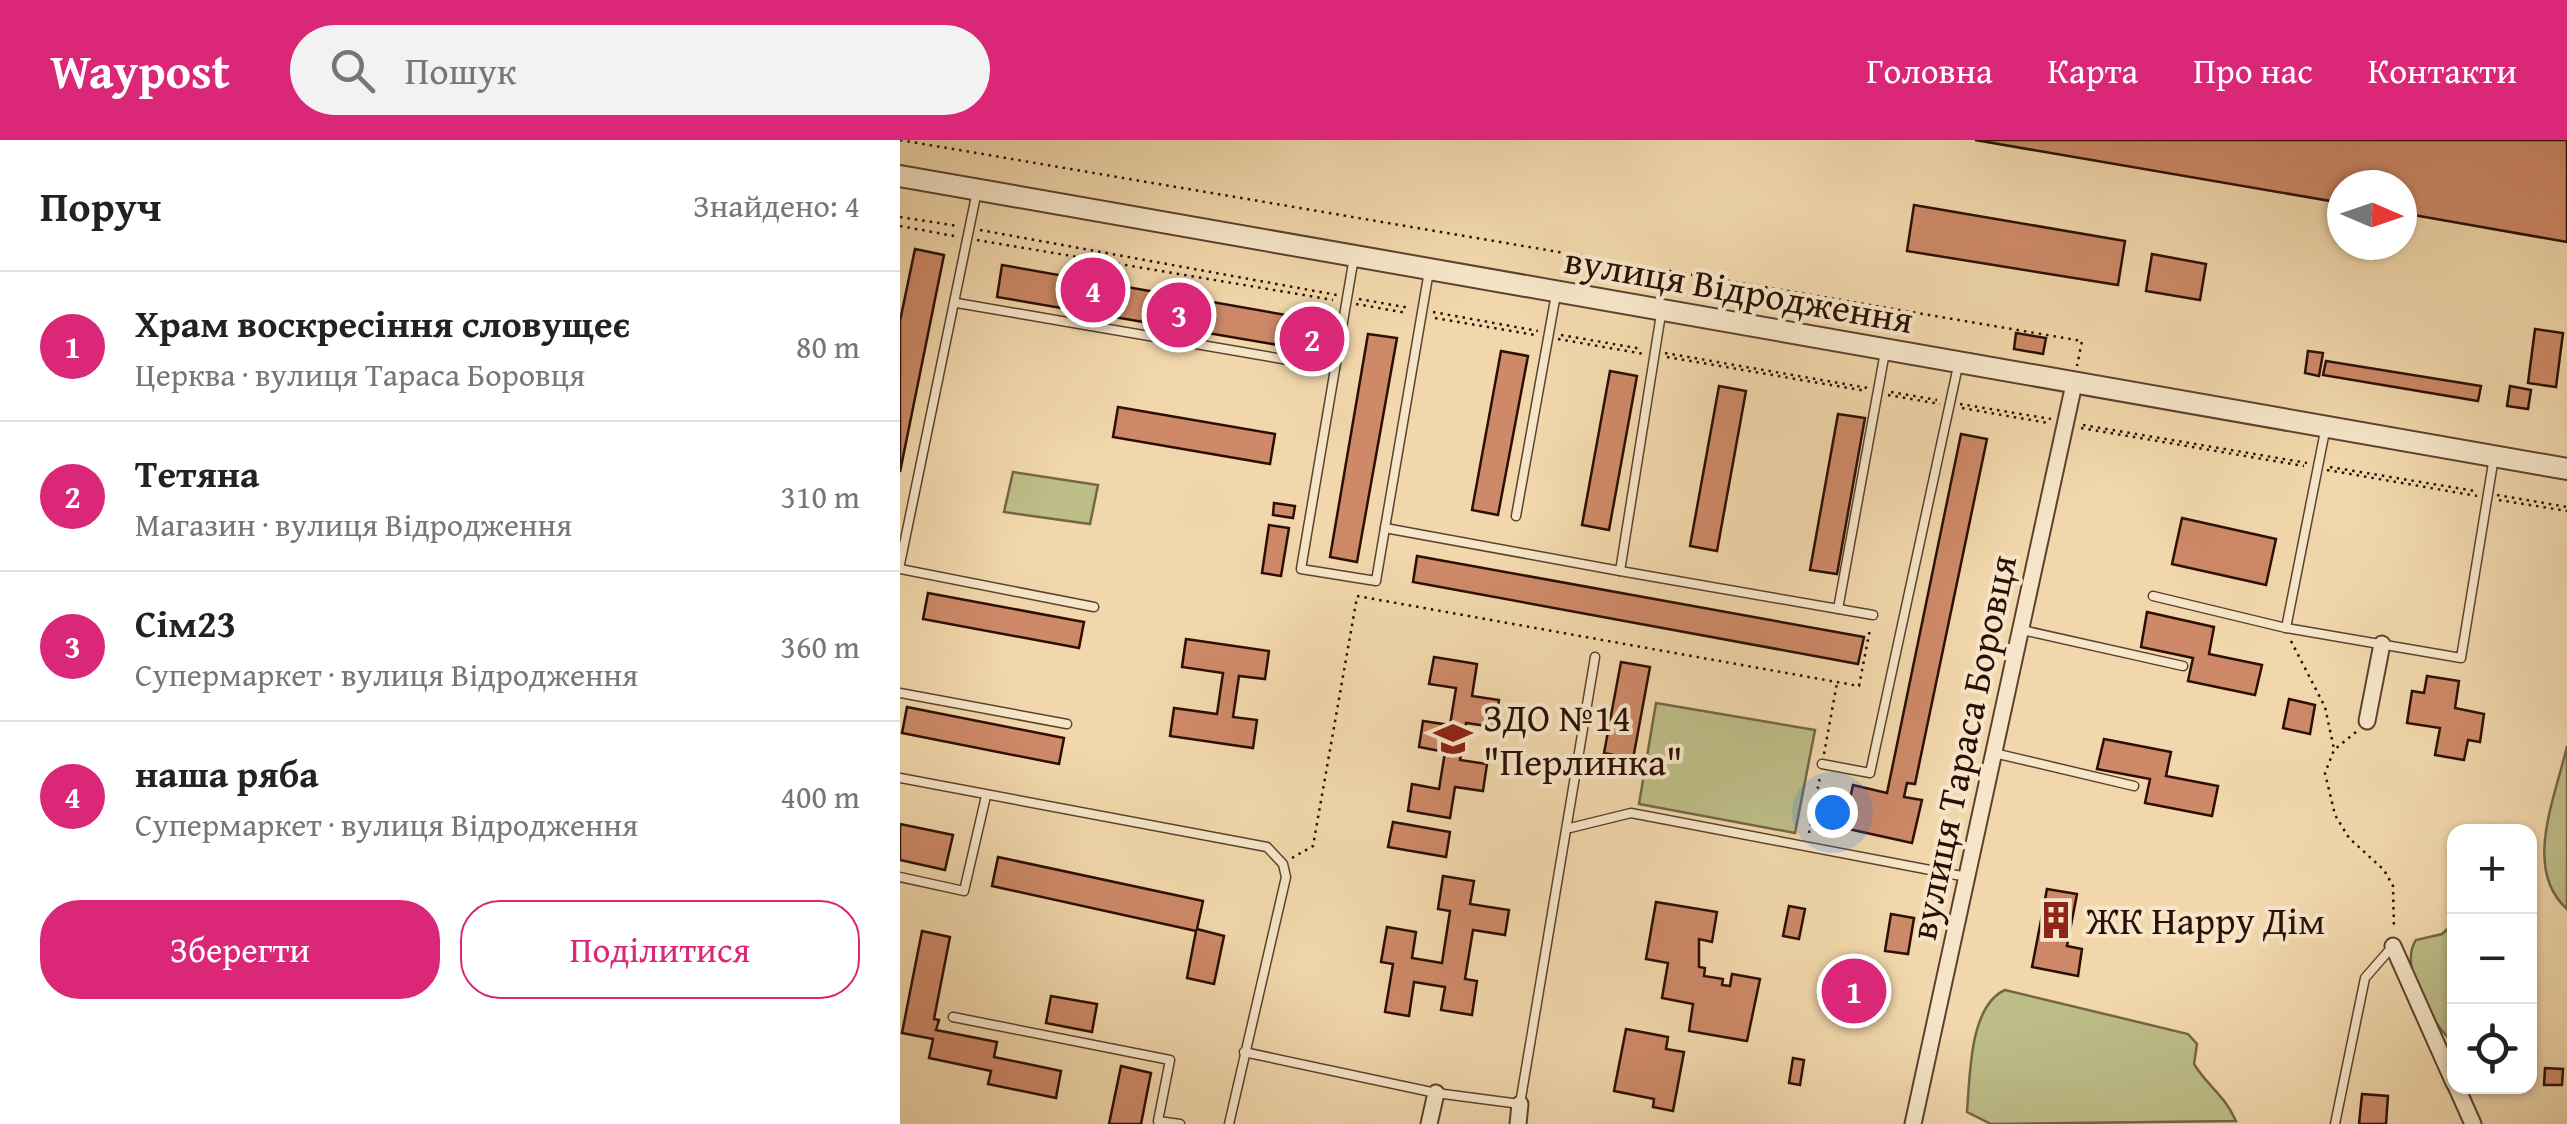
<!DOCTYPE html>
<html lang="uk">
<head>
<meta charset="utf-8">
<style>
	body { margin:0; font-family:"Gentium Book Plus",serif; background:#f2f2f2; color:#222 }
	.controls { position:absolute; right:30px; bottom:30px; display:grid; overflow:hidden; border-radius:20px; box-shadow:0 2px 8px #0004 }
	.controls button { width:90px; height:90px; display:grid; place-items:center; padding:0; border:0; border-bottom:2px solid #e0e0e0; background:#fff; color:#222; font:50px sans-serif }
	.compass { position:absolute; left:1427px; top:30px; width:90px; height:90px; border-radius:50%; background:#fff; box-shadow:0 2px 8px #0004; rotate:92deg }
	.you { position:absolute; left:932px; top:672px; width:35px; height:35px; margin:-25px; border:8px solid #fff; border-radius:50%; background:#1a73e8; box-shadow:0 0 0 15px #1a73e833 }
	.badge { display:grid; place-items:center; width:65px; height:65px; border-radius:50%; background:#db2777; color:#fff; font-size:32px; font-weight:700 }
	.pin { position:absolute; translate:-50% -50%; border:5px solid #fff; box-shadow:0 2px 10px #0006 }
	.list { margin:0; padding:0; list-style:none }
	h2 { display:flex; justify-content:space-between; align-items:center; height:130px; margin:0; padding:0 40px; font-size:42px }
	h2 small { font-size:32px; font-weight:400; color:#767676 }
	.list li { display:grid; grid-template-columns:65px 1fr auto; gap:30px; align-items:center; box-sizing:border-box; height:150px; padding:0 40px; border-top:2px solid #e0e0e0 }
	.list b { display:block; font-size:38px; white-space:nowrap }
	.list p { margin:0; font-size:32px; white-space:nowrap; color:#767676 }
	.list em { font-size:32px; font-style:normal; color:#767676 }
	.actions { display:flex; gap:20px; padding:30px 40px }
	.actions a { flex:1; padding:22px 0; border:2px solid #db2777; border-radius:40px; text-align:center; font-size:35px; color:#db2777 }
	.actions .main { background:#db2777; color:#fff }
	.icon { flex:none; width:55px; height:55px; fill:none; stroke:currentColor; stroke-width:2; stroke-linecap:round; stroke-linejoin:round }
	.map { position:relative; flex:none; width:1667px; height:984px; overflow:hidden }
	header { display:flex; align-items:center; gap:60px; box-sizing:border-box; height:140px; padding:0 50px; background:#db2777; color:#fff }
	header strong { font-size:48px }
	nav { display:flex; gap:55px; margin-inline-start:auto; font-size:35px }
	.search { width:700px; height:90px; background:#f2f2f2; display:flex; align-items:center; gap:25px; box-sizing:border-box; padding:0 35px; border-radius:55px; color:#767676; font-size:38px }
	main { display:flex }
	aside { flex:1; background:#fff }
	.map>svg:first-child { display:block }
</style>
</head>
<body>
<header>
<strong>Waypost</strong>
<div class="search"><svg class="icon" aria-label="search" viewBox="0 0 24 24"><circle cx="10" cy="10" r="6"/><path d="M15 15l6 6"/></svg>Пошук</div>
<nav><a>Головна</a><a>Карта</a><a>Про нас</a><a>Контакти</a></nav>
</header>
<main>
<aside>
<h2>Поруч<small>Знайдено: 4</small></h2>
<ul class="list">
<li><span class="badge">1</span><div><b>Храм воскресіння словущеє</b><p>Церква · вулиця Тараса Боровця</p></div><em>80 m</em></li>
<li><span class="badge">2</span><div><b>Тетяна</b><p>Магазин · вулиця Відродження</p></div><em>310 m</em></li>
<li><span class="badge">3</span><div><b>Сім23</b><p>Супермаркет · вулиця Відродження</p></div><em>360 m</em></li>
<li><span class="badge">4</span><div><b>наша ряба</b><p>Супермаркет · вулиця Відродження</p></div><em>400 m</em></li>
</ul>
<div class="actions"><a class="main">Зберегти</a><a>Поділитися</a></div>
</aside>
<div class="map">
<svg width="1667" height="984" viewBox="0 0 1667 984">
	<rect width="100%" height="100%" fill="#f1d7ab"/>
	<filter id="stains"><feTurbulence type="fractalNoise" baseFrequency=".002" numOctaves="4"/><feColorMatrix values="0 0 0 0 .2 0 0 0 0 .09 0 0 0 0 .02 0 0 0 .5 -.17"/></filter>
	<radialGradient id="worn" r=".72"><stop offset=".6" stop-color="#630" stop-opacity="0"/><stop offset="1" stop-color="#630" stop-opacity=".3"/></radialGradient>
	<!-- green -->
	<g fill="#bdbd87" stroke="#746646" stroke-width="2.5">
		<polygon points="113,332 198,345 190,384 104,372"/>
		<polygon points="756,563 915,590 895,693 739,664"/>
		<path d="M1667 606V769C1622 729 1656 656 1667 606Z"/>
		<path d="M1554 783V903C1533 886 1498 826 1516 800L1542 794Z"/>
		<path d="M1105 850 1288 894 1297 904 1294 924C1309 948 1323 953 1336 981L1091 984 1067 972C1070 937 1069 866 1105 850Z"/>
	</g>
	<!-- building -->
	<g fill="#ce8968" stroke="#2b0f05" stroke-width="2.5">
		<polygon points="1075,0 1667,0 1667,102 1502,73 1502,45 1442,45 1442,63"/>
		<polygon points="1014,65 1225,101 1218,145 1007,111"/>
		<polygon points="15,109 44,115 0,332 0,181"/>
		<polygon points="1252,114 1306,124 1300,160 1246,151"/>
		<polygon points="102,125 426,182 419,212 97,157"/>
		<polygon points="1635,189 1663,193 1656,247 1628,243"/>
		<polygon points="1116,193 1146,198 1143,214 1114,209"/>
		<polygon points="468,194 497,198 457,422 430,417"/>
		<polygon points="601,211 628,216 598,375 572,370"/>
		<polygon points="1408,211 1423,213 1419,236 1405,233"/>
		<polygon points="1426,221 1581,246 1578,261 1423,235"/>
		<polygon points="710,231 737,236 709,390 682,385"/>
		<polygon points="819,246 846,251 817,411 790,406"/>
		<polygon points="1610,246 1631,250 1628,269 1607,266"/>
		<polygon points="218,267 375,294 370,324 213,297"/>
		<polygon points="938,274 965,278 937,434 910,430"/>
		<polygon points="1061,294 1087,299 1015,644 1007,643 1004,657 1022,660 1012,703 944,688 953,645 987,653"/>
		<polygon points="374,363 395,366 393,378 373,375"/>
		<polygon points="1282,378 1376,399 1366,445 1272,424"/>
		<polygon points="369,385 389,388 381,436 362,433"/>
		<polygon points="517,416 964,497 958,524 513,442"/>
		<polygon points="28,453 184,482 179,508 23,479"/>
		<polygon points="1247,472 1314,487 1309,514 1362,525 1355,555 1288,541 1293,518 1241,507"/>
		<polygon points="286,499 369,511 365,539 339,536 333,577 357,580 353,608 270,596 274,568 317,574 323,533 282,527"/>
		<polygon points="534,517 577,524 572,556 599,560 594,587 566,583 560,620 587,624 583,651 555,647 550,678 508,671 512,644 539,649 545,612 519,607 523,581 550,585 556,548 529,544"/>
		<polygon points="721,522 750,527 733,619 704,613"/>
		<polygon points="1527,536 1559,541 1555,568 1584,574 1580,602 1568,600 1564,620 1535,615 1540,588 1507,583 1512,551 1524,553"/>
		<polygon points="1389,559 1415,565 1410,594 1383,588"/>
		<polygon points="7,567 164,598 159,624 2,593"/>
		<polygon points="1204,599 1271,612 1266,636 1318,646 1312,676 1245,663 1250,639 1197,629"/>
		<polygon points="493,682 550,692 546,717 488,707"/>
		<polygon points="0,684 53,695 45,730 0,720"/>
		<polygon points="98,717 303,761 297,789 324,796 314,844 287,838 296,791 92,746"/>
		<polygon points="543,736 574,741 570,764 609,770 605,795 573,790 565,839 577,841 572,875 541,870 545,847 514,842 509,876 485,872 493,824 481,822 487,787 516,792 512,818 542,823 550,771 538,769"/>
		<polygon points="1147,749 1177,754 1167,806 1182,809 1178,836 1132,827"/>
		<polygon points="756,762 817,772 812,802 799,799 799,827 805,828 804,836 823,839 822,845 830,846 832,834 860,839 847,901 789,891 793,864 762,858 768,823 746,819"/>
		<polygon points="889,766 905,769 899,799 883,796"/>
		<polygon points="991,774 1014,778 1008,814 985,811"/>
		<polygon points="22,791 50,797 34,879 39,880 36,890 97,902 94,917 161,931 156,958 88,944 91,931 29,918 33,899 2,893"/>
		<polygon points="960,823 968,828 969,840 975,842 974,854 980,859 970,875 960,873 958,881 951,881 936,870 937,861 931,853 941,837 947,837 950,825"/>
		<polygon points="151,856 197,864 192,892 146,883"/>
		<polygon points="726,889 768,897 766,909 784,912 773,971 753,967 754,959 714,951"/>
		<polygon points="893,918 904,920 900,945 889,943"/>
		<polygon points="221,926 251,933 241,984 209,984"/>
		<polygon points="1645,928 1663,929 1662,945 1644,945"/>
		<polygon points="1462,954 1488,956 1486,984 1459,984"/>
	</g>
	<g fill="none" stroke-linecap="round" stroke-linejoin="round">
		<!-- service casing -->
		<g stroke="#5c412e" stroke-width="11">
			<g id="service">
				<polyline points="454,117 401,429 476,441 485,388 720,431 761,174"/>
				<polyline points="57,163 435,228"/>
				<polyline points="616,376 656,154"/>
				<polyline points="485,388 529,131"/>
				<polyline points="0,424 77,51"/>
				<polyline points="0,429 194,467"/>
				<polyline points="720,431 973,475"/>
				<polyline points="1253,456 1386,488 1561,518 1594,317"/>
				<polyline points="938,469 985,212"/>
				<polyline points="1386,488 1425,291"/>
				<polyline points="1122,490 1283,526"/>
				<polyline points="0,553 167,584"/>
				<polyline points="1094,613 1234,646"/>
				<polyline points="922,624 970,633 1058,226"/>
				<polyline points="0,638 367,707 383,724 386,737 329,984"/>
				<polyline points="670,688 731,673 1067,737"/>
				<polyline points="0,737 64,751 86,656"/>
				<polyline points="53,877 270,920 258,981 280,984"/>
				<polyline points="344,912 536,953 620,964 695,517"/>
				<polyline points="1435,984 1465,838 1492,807"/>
			</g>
		</g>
		<!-- minor casing -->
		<g stroke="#5c412e" stroke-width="19">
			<g id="minor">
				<polyline points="1467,581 1482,504"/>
				<polyline points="1493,806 1554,943"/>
				<polyline points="1556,946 1573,984"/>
				<polyline points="529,984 536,953"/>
				<polyline points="618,984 620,964"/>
				<polyline points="1013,984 1174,244"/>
			</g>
		</g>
		<!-- tertiary casing -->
		<g stroke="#5c412e" stroke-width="24">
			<polyline id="tertiary" points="0,36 1667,329"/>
		</g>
		<!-- path -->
		<g stroke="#2b0f05" stroke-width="2.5" stroke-dasharray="2.5 5" stroke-linecap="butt">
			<polyline points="0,0 1182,201 1177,226"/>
			<polyline points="0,77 58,86"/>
			<polyline points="0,86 54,96"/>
			<polyline points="80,90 437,155"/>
			<polyline points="77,100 433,160"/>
			<polyline points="459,159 510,168"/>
			<polyline points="456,164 507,173"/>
			<polyline points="533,172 638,191"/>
			<polyline points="535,178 635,195"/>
			<polyline points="661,195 742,209"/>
			<polyline points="658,199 744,214"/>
			<polyline points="765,213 968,248"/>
			<polyline points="767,217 966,251"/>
			<polyline points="991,252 1037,260"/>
			<polyline points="988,255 1040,264"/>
			<polyline points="1060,264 1151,279"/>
			<polyline points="1062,268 1148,283"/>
			<polyline points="1183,285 1407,323"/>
			<polyline points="1181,288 1404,326"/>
			<polyline points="1430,327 1575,351"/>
			<polyline points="1427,330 1577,356"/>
			<polyline points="1597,355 1667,367"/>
			<polyline points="1599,360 1667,371"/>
			<polyline points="457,456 959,546 970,489"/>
			<polyline points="1391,501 1425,567 1434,609"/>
			<polyline points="1456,592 1434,610 1425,633 1435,675 1449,698 1484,730 1493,746 1494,789"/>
			<polyline points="924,614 937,543"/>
			<polyline points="909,693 920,637"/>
			<polyline points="392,718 413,706 457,457"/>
		</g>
		<!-- service -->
		<use href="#service" stroke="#f6e5c8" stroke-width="8"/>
		<!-- minor -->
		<use href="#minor" stroke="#f6e5c8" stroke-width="15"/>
		<!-- tertiary -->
		<use href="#tertiary" stroke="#f6e5c8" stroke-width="20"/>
	</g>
	<!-- icons -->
	<defs>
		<g id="school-bare" transform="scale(3)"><path d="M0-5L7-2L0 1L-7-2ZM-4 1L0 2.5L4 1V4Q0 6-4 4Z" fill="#8f2418" stroke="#f6e5c8" stroke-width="2.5" paint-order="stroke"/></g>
		<g id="building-bare" transform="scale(3)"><path d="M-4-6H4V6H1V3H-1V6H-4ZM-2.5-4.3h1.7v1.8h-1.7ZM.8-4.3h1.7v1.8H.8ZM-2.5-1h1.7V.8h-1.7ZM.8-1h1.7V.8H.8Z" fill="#8f2418" stroke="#f6e5c8" stroke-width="2.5" paint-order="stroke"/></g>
	</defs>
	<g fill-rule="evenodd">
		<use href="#school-bare" x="553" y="599"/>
		<use href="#building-bare" x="1156" y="780"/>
	</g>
	<g text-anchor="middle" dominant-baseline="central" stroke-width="8" stroke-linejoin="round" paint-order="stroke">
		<!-- street labels -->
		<g font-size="38" fill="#2b0f05" stroke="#f6e5c8">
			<text transform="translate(839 149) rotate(10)">вулиця Відродження</text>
			<text transform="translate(1062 607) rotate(-78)">вулиця Тараса Боровця</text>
		</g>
		<!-- poi labels -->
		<g font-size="38" fill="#2b0f05" stroke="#f6e5c8" text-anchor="start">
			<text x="583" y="577">ЗДО №14<tspan x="583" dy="44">"Перлинка"</tspan></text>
			<text x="1186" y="780">ЖК Happy Дім</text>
		</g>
	</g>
	<rect width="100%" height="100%" filter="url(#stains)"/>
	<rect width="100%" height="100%" fill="url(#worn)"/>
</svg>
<div class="controls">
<button>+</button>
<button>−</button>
<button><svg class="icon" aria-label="locate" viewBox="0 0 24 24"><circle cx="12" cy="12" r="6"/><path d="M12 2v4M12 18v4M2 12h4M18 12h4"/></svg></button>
</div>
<svg class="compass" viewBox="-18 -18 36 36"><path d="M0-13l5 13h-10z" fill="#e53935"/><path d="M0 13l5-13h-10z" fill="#767676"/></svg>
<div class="you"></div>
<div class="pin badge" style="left:954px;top:851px">1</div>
<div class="pin badge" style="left:412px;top:199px">2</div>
<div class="pin badge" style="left:279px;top:175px">3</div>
<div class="pin badge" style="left:193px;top:150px">4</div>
</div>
</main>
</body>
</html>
